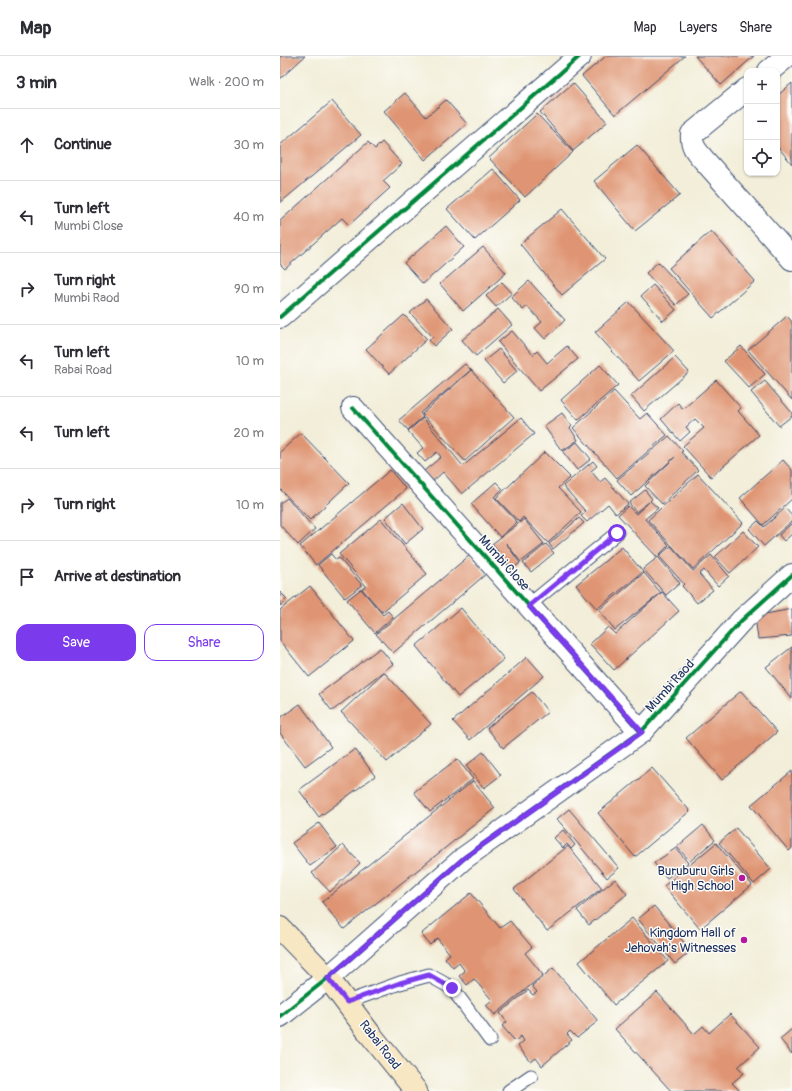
<!DOCTYPE html>
<html lang="en">
<head>
<meta charset="utf-8">
<style>
	body { margin:0; font-family:Pangolin,sans-serif; background:#f7f7f7; color:#2b2b33 }
	.controls { position:absolute; right:12px; top:12px; display:grid; overflow:hidden; border-radius:8px; box-shadow:0 1px 3px #0004 }
	.controls button { width:36px; height:36px; display:grid; place-items:center; padding:0; border:0; border-bottom:1px solid #e1e1e2; background:#fff; color:#2b2b33; font:20px sans-serif }
	.stop { position:absolute; width:12px; height:12px; margin:-9px; border:3px solid #7c3aed; border-radius:50%; background:#fff }
	.stop.end { background:#7c3aed; border-color:#fff; box-shadow:0 1px 4px #0008 }
	.list { margin:0; padding:0; list-style:none }
	h2 { display:flex; justify-content:space-between; align-items:center; height:52px; margin:0; padding:0 16px; font-size:17px }
	h2 small { font-size:13px; font-weight:400; color:#7c7c81 }
	.list li { display:grid; grid-template-columns:26px 1fr auto; gap:12px; align-items:center; box-sizing:border-box; height:72px; padding:0 16px; border-top:1px solid #e1e1e2 }
	.list b { display:block; font-size:15px; white-space:nowrap }
	.list p { margin:0; font-size:13px; white-space:nowrap; color:#7c7c81 }
	.list em { font-size:13px; font-style:normal; color:#7c7c81 }
	.actions { display:flex; gap:8px; padding:12px 16px }
	.actions a { flex:1; padding:9px 0; border:1px solid #7c3aed; border-radius:12px; text-align:center; font-size:14px; color:#7c3aed }
	.actions .main { background:#7c3aed; color:#fff }
	.icon { flex:none; width:22px; height:22px; fill:none; stroke:currentColor; stroke-width:2; stroke-linecap:round; stroke-linejoin:round }
	.map { position:relative; flex:none; width:512px; height:1035px; overflow:hidden }
	header { display:flex; align-items:center; gap:24px; box-sizing:border-box; height:56px; padding:0 20px; background:#fff; border-bottom:1px solid #e1e1e2 }
	header strong { font-size:19px }
	nav { display:flex; gap:22px; margin-inline-start:auto; font-size:14px }
	main { display:flex }
	aside { flex:1; background:#fff }
	.map>svg:first-child { display:block }
</style>
</head>
<body>
<header>
<strong>Map</strong>
<nav><a>Map</a><a>Layers</a><a>Share</a></nav>
</header>
<main>
<aside>
<h2>3 min<small>Walk · 200 m</small></h2>
<ul class="list">
<li><svg class="icon" aria-label="ahead" viewBox="0 0 24 24"><path d="M12 20V5M6 11l6-6 6 6"/></svg><div><b>Continue</b></div><em>30 m</em></li>
<li><svg class="icon" aria-label="left" viewBox="0 0 24 24"><path d="M17 20v-9H6M10 6l-5 5 5 5"/></svg><div><b>Turn left</b><p>Mumbi Close</p></div><em>40 m</em></li>
<li><svg class="icon" aria-label="right" viewBox="0 0 24 24"><path d="M7 20v-9h11M14 6l5 5-5 5"/></svg><div><b>Turn right</b><p>Mumbi Raod</p></div><em>90 m</em></li>
<li><svg class="icon" aria-label="left" viewBox="0 0 24 24"><path d="M17 20v-9H6M10 6l-5 5 5 5"/></svg><div><b>Turn left</b><p>Rabai Road</p></div><em>10 m</em></li>
<li><svg class="icon" aria-label="left" viewBox="0 0 24 24"><path d="M17 20v-9H6M10 6l-5 5 5 5"/></svg><div><b>Turn left</b></div><em>20 m</em></li>
<li><svg class="icon" aria-label="right" viewBox="0 0 24 24"><path d="M7 20v-9h11M14 6l5 5-5 5"/></svg><div><b>Turn right</b></div><em>10 m</em></li>
<li><svg class="icon" aria-label="arrive" viewBox="0 0 24 24"><path d="M6 21V4h12l-3 4 3 4H6"/></svg><div><b>Arrive at destination</b></div></li>
</ul>
<div class="actions"><a class="main">Save</a><a>Share</a></div>
</aside>
<div class="map">
<svg width="512" height="1035" viewBox="0 0 512 1035">
	<rect width="100%" height="100%" fill="#fdfcf7"/>
	<filter id="ink" filterUnits="userSpaceOnUse"><feTurbulence type="fractalNoise" baseFrequency=".025" numOctaves="2"/><feDisplacementMap in="SourceGraphic" scale="8" xChannelSelector="R" yChannelSelector="G"/><feConvolveMatrix kernelMatrix="1 2 1 2 8 2 1 2 1" color-interpolation-filters="sRGB"/></filter>
	<filter id="wash" filterUnits="userSpaceOnUse"><feTurbulence type="fractalNoise" baseFrequency=".012" numOctaves="4" result="noise"/><feDisplacementMap in="SourceGraphic" scale="16" xChannelSelector="R" yChannelSelector="G"/><feGaussianBlur stdDeviation="0.9" result="paint"/><feColorMatrix in="noise" values="0 0 0 0 0 0 0 0 0 0 0 0 0 0 0 0 0 1.4 0 .05"/><feComposite in="paint" operator="in"/></filter>
	<g filter="url(#wash)">
		<rect width="100%" height="100%" fill="#f2eed9"/>
		<g id="blocks">
			<!-- building -->
			<g fill="#df9573">
				<polygon points="0,0 25,0 0,23"/>
				<polygon points="326,0 405,0 335,59 302,20"/>
				<polygon points="415,0 474,0 441,29"/>
				<polygon points="293,27 327,66 293,95 260,56"/>
				<polygon points="512,27 512,108 497,90 497,40"/>
				<polygon points="125,37 146,61 166,44 187,68 145,104 104,55"/>
				<polygon points="52,45 81,79 0,147 0,89"/>
				<polygon points="257,58 293,96 245,141 209,102"/>
				<polygon points="88,86 95,93 102,86 122,108 103,125 110,132 69,169 62,162 5,213 0,208 0,165"/>
				<polygon points="357,89 400,139 355,175 314,125"/>
				<polygon points="213,113 240,144 195,184 167,153"/>
				<polygon points="282,153 325,203 282,239 240,188"/>
				<polygon points="166,170 184,191 143,228 124,207"/>
				<polygon points="431,175 475,225 433,262 389,212"/>
				<polygon points="203,191 226,217 183,255 160,228"/>
				<polygon points="378,206 408,238 396,249 366,217"/>
				<polygon points="249,225 285,264 265,283 255,272 262,266 247,250 243,254 231,241"/>
				<polygon points="222,226 232,237 216,251 206,240"/>
				<polygon points="373,229 396,254 383,265 361,240"/>
				<polygon points="146,243 173,273 154,290 149,284 153,281 130,257"/>
				<polygon points="349,246 394,295 359,325 315,276"/>
				<polygon points="218,253 232,269 196,300 182,284"/>
				<polygon points="124,259 147,283 109,318 86,293"/>
				<polygon points="507,260 512,266 512,344 468,294"/>
				<polygon points="232,275 253,299 257,295 267,307 287,290 298,303 259,335 218,286"/>
				<polygon points="461,290 485,318 469,332 444,305"/>
				<polygon points="219,293 237,315 223,327 204,305"/>
				<polygon points="395,301 409,316 364,355 351,340"/>
				<polygon points="185,308 191,314 140,357 143,361 128,374 119,364"/>
				<polygon points="320,309 338,329 298,364 281,344"/>
				<polygon points="191,314 234,361 185,405 142,358"/>
				<polygon points="436,324 461,352 458,355 479,379 431,421 403,390 424,372 415,363 406,371 410,376 400,385 381,363 398,347 403,353"/>
				<polygon points="485,325 512,357 512,360 499,370 471,336"/>
				<polygon points="334,335 360,363 367,357 387,379 337,422 293,372"/>
				<polygon points="282,357 292,370 290,372 298,384 282,395 264,370"/>
				<polygon points="143,362 183,410 241,362 254,378 182,438 163,416 152,426 144,415 161,401 157,396 145,406 137,397 143,392 128,375"/>
				<polygon points="21,377 69,427 30,464 0,433 0,396"/>
				<polygon points="389,380 403,395 401,396 418,414 382,448 365,430 395,401 351,440 337,424"/>
				<polygon points="297,386 311,403 297,414 283,396"/>
				<polygon points="265,396 290,421 278,432 301,456 268,487 243,461 239,466 216,442"/>
				<polygon points="503,404 512,414 512,443 483,469 460,442"/>
				<polygon points="313,405 317,410 311,415 320,426 325,422 348,448 336,458 328,448 307,466 301,460 306,456 283,430"/>
				<polygon points="110,414 126,433 36,509 20,490"/>
				<polygon points="418,418 463,467 413,513 368,464"/>
				<polygon points="216,426 223,433 214,441 237,466 220,481 191,448"/>
				<polygon points="365,434 372,443 370,445 378,452 365,463 389,489 377,501 338,459 348,450 356,458 369,446 356,456 349,447"/>
				<polygon points="7,442 35,473 18,489 0,469 0,447"/>
				<polygon points="123,447 143,473 125,488 105,462"/>
				<polygon points="505,452 512,460 512,465 484,490 469,473 478,465 484,471"/>
				<polygon points="299,462 304,467 273,493 269,488"/>
				<polygon points="101,463 147,518 102,556 82,533 86,530 59,498"/>
				<polygon points="244,463 264,488 241,506 226,487 240,507 232,513 212,488"/>
				<polygon points="512,467 512,478 504,485 499,479"/>
				<polygon points="463,475 478,491 450,517 435,501"/>
				<polygon points="266,488 274,497 251,516 243,507"/>
				<polygon points="391,490 413,515 431,499 449,520 438,530 424,514 419,518 433,534 417,547 402,530 404,528 379,500"/>
				<polygon points="342,491 363,516 317,553 296,529"/>
				<polygon points="51,498 56,504 59,502 82,529 65,542 38,509"/>
				<polygon points="190,499 206,518 113,597 96,578"/>
				<polygon points="378,501 400,527 386,539 363,513"/>
				<polygon points="364,517 381,537 335,574 319,554"/>
				<polygon points="30,530 74,585 29,621 0,585 0,554"/>
				<polygon points="81,533 103,559 108,555 113,561 95,577 67,544"/>
				<polygon points="0,536 7,543 0,550"/>
				<polygon points="382,536 399,555 334,614 310,588 328,571 335,578"/>
				<polygon points="181,552 224,603 178,641 136,590"/>
				<polygon points="512,553 512,580 478,583 475,560"/>
				<polygon points="512,591 512,643 486,611"/>
				<polygon points="100,592 113,608 52,655 39,638"/>
				<polygon points="247,601 264,620 190,684 173,665"/>
				<polygon points="104,616 151,668 107,706 61,656"/>
				<polygon points="461,635 497,676 442,724 406,682"/>
				<polygon points="252,636 268,656 223,692 207,672"/>
				<polygon points="20,648 51,691 25,710 0,677 0,662"/>
				<polygon points="75,693 95,720 39,761 19,734"/>
				<polygon points="203,696 221,719 204,732 186,710"/>
				<polygon points="177,703 193,723 150,756 134,736"/>
				<polygon points="372,712 410,755 355,801 318,757"/>
				<polygon points="512,715 512,792 509,795 471,749"/>
				<polygon points="193,725 215,752 64,873 42,846"/>
				<polygon points="289,753 339,812 327,822 277,763"/>
				<polygon points="39,767 57,791 30,810 12,787"/>
				<polygon points="423,769 435,784 410,805 397,791"/>
				<polygon points="456,772 491,813 474,828 439,787"/>
				<polygon points="283,774 295,789 291,793 287,788 283,792 274,782"/>
				<polygon points="436,787 472,829 420,873 384,830"/>
				<polygon points="63,789 80,807 50,836 32,817"/>
				<polygon points="288,790 322,832 267,875 234,833"/>
				<polygon points="396,792 408,807 387,822 374,807"/>
				<polygon points="335,823 347,838 309,869 297,854"/>
				<polygon points="191,837 220,872 230,865 252,891 245,897 263,919 215,959 206,949 212,944 194,923 187,929 179,920 185,915 179,907 173,912 165,902 170,898 157,882 150,889 141,878"/>
				<polygon points="374,850 411,895 395,908 358,863"/>
				<polygon points="352,862 388,905 334,949 299,906"/>
				<polygon points="273,912 318,965 297,982 290,975 287,978 292,984 262,1010 256,1002 251,1006 238,990 244,985 241,980 235,985 222,970 227,966 220,957 248,934 253,939 257,936 252,930"/>
				<polygon points="377,936 414,978 423,970 429,977 450,958 480,991 458,1011 464,1017 452,1027 460,1035 391,1035 335,973"/>
				<polygon points="512,973 512,998 500,983"/>
			</g>
		</g>
	</g>
	<g filter="url(#ink)">
		<use href="#blocks" fill-opacity="0" stroke="#3b4c70" stroke-width="1"/>
		<g fill="none" stroke-linecap="round" stroke-linejoin="round">
			<!-- lane casing -->
			<g stroke="#3b4c70" stroke-width="15">
				<g id="lane">
					<polyline points="249,549 337,477"/>
					<polyline points="67,946 120,927 149,919 172,932 210,984"/>
					<polyline points="229,1035 251,1020"/>
				</g>
			</g>
			<!-- street casing -->
			<g stroke="#3b4c70" stroke-width="24">
				<g id="street">
					<polyline points="489,15 507,0"/>
					<path d="M467 33 412 78C411 90 416 95 424 104L512 203"/>
					<polyline points="0,261 300,0"/>
					<polyline points="73,352 361,676"/>
					<polyline points="0,960 48,922 184,802 361,676 461,565 512,519"/>
				</g>
			</g>
			<!-- secondary casing -->
			<g stroke="#3b4c70" stroke-width="24">
				<polyline id="secondary" points="0,872 48,922 90,978 136,1035"/>
			</g>
			<!-- lane -->
			<use href="#lane" stroke="#fff" stroke-width="13"/>
			<!-- street -->
			<use href="#street" stroke="#fff" stroke-width="22"/>
			<!-- secondary -->
			<use href="#secondary" stroke="#f8e7c3" stroke-width="22"/>
			<!-- cycleway casing -->
			<g stroke="#fdfcf7" stroke-width="6">
				<g id="cycleway">
					<polyline points="0,261 300,0"/>
					<polyline points="73,352 361,676"/>
					<polyline points="0,960 48,922 184,802 361,676 461,565 512,519"/>
				</g>
			</g>
			<!-- cycleway -->
			<use href="#cycleway" stroke="#00873e" stroke-width="4"/>
		</g>
	</g>
	<g fill="none" stroke-linecap="round" stroke-linejoin="round" filter="url(#ink)">
		<!-- route -->
		<polyline stroke="#7c3aed" stroke-width="5" points="172,932 149,919 120,927 67,946 48,922 184,802 362,676 249,550 337,477"/>
	</g>
	<!-- markers -->
	<g fill="#b5179e" stroke="#fdfcf7" stroke-width="1.5">
		<circle cx="462" cy="822" r="4"/>
		<circle cx="464" cy="884" r="4"/>
	</g>
	<g text-anchor="middle" dominant-baseline="central" stroke-width="3" stroke-linejoin="round" paint-order="stroke">
		<!-- street labels -->
		<g font-size="13" fill="#1b2f5e" stroke="#fdfcf7">
			<text transform="translate(224 507) rotate(48)">Mumbi Close</text>
			<text transform="translate(390 630) rotate(-48)">Mumbi Raod</text>
			<text transform="translate(100 989) rotate(52)">Rabai Road</text>
		</g>
		<!-- poi labels -->
		<g font-size="13" fill="#1b2f5e" stroke="#fdfcf7" text-anchor="end">
			<text x="454" y="815">Buruburu Girls<tspan x="454" dy="15">High School</tspan></text>
			<text x="456" y="877">Kingdom Hall of<tspan x="456" dy="15">Jehovah's Witnesses</tspan></text>
		</g>
	</g>
</svg>
<div class="controls">
<button>+</button>
<button>−</button>
<button><svg class="icon" aria-label="locate" viewBox="0 0 24 24"><circle cx="12" cy="12" r="6"/><path d="M12 2v4M12 18v4M2 12h4M18 12h4"/></svg></button>
</div>
<div class="stop" style="left:337px;top:477px"></div>
<div class="stop end" style="left:172px;top:932px"></div>
</div>
</main>
</body>
</html>
